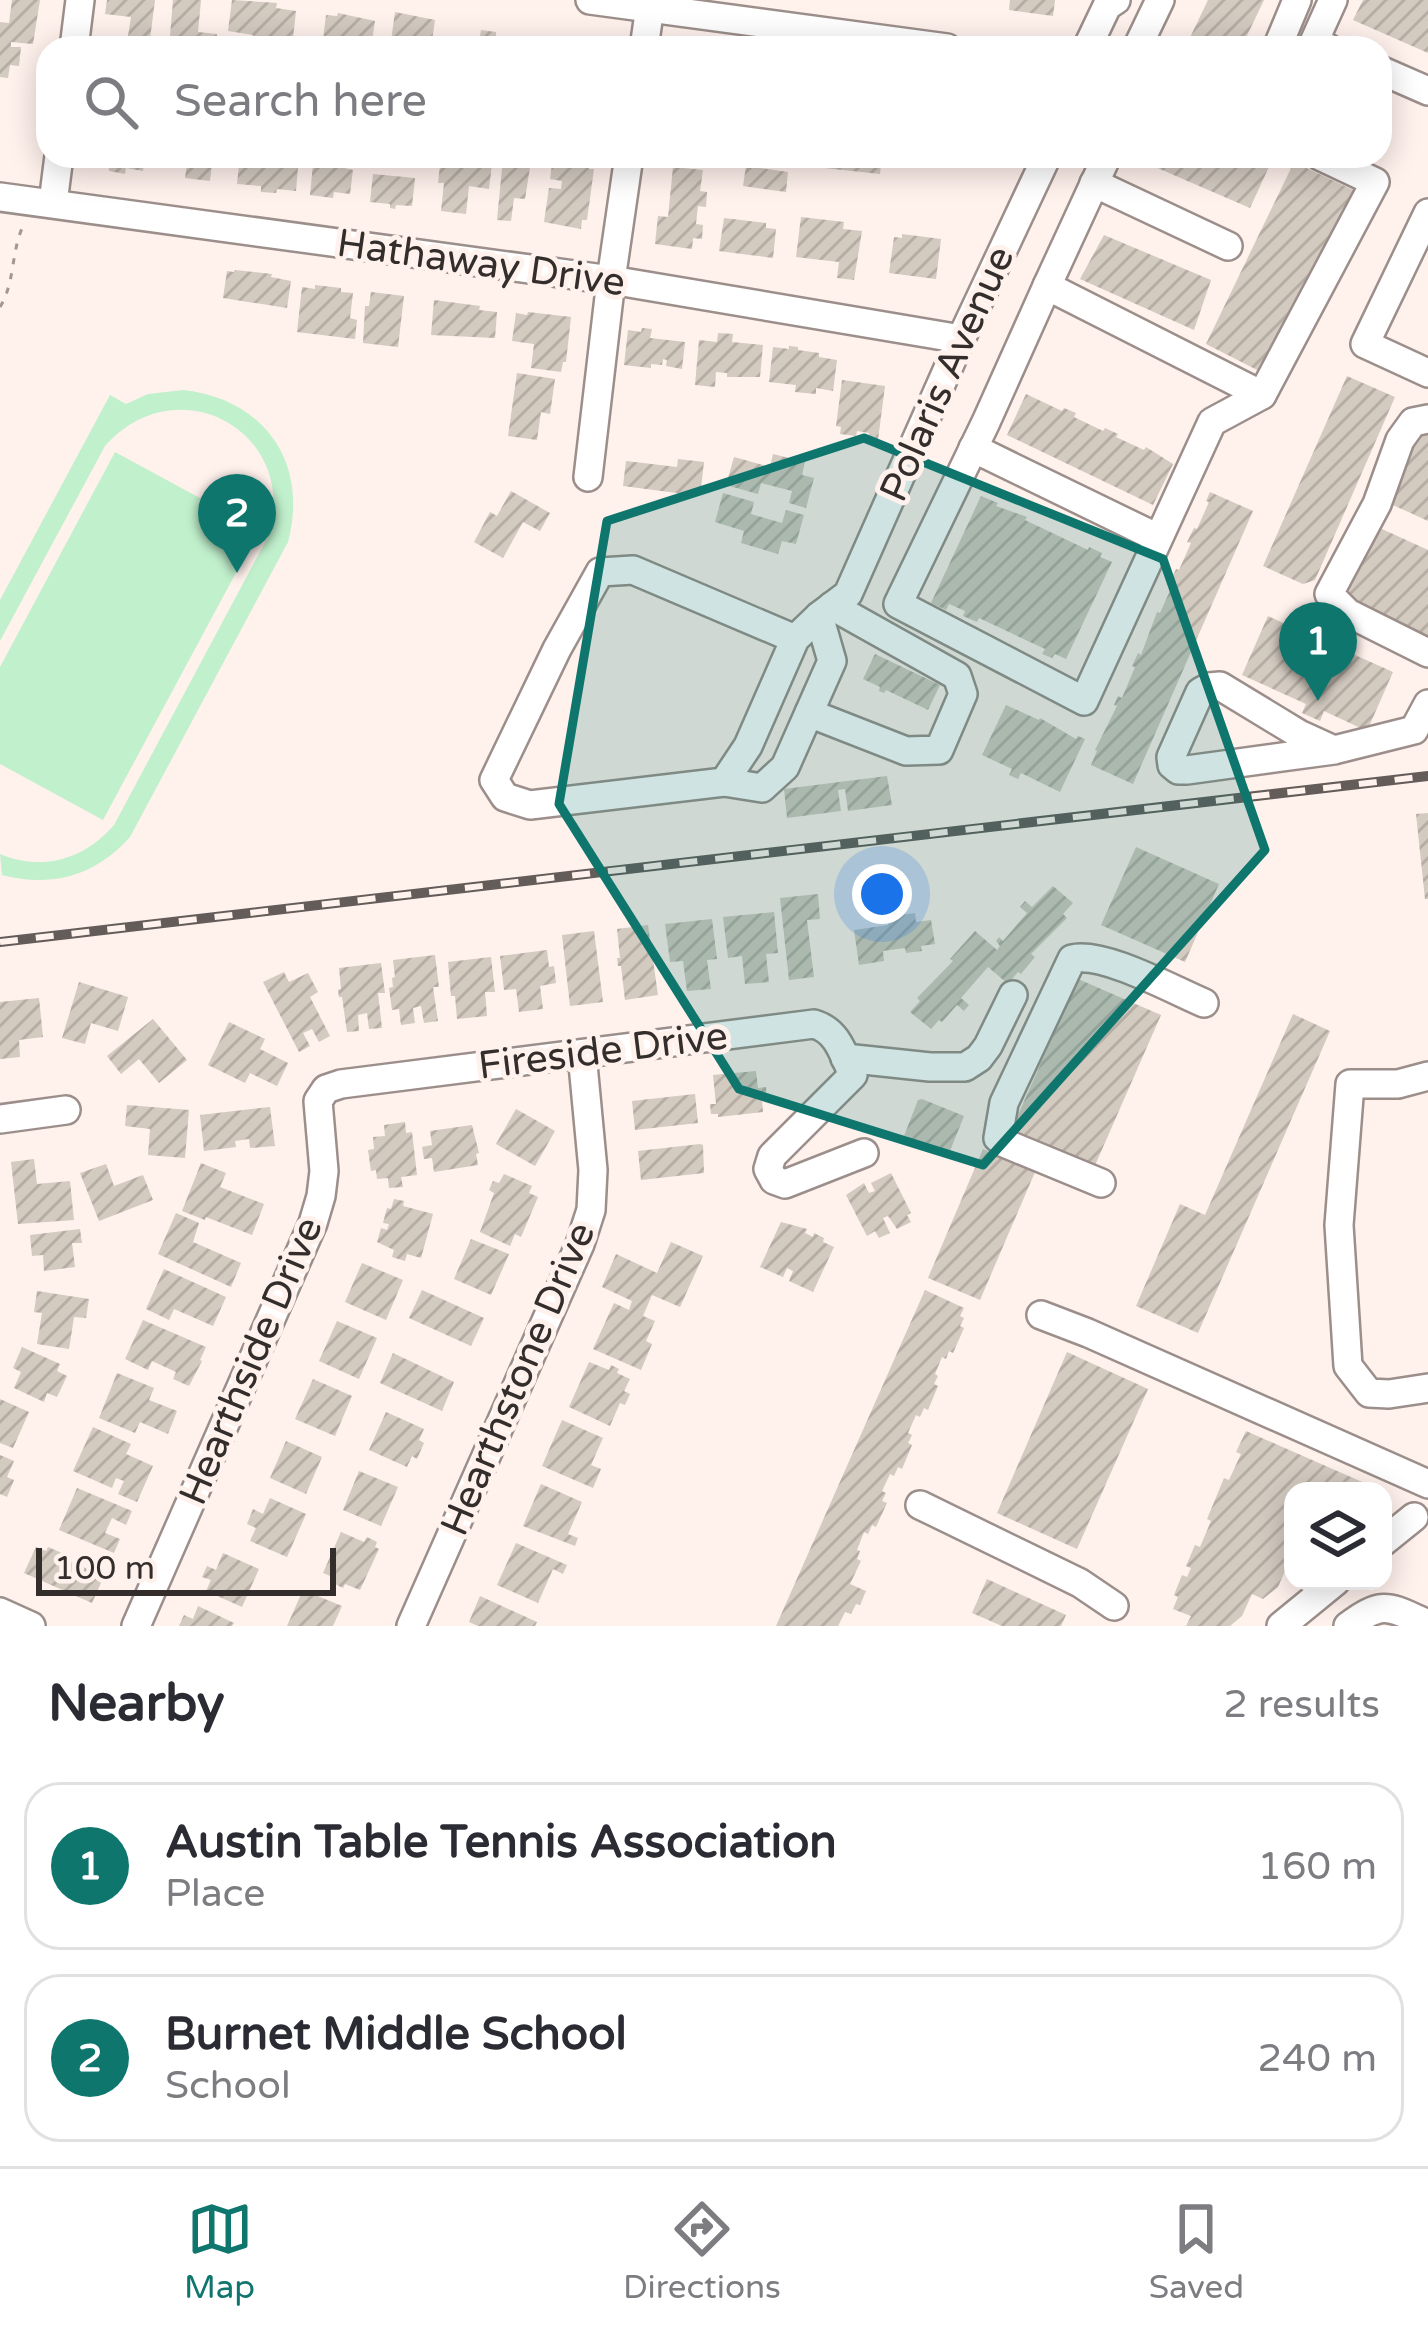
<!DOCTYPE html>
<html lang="en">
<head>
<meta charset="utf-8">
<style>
	body { margin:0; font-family:"Varela Round",sans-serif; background:#f2f2f3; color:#2b2b33 }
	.controls { position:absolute; right:36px; bottom:36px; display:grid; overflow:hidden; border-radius:24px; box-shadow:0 6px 30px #0003 }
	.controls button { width:108px; height:108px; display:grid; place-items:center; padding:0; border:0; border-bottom:3px solid #e1e1e2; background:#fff; color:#2b2b33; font:60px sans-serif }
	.scale { position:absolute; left:36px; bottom:30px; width:300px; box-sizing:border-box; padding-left:12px; border:6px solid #332e2c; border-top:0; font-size:33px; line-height:42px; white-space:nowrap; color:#332e2c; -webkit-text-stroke:9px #fff1ec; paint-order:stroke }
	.you { position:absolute; left:882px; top:894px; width:42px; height:42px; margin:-30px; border:9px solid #fff; border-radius:50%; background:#1a73e8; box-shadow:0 0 0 18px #1a73e833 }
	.badge { display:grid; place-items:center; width:78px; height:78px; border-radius:50%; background:#0f766e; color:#fff; font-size:39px; font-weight:700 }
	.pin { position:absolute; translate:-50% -99px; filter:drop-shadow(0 3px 6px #0008) }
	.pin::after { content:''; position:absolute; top:63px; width:42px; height:36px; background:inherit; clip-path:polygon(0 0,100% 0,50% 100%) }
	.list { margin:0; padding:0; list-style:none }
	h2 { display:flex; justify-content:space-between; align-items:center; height:156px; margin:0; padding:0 48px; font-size:51px }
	h2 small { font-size:39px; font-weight:400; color:#7c7c81 }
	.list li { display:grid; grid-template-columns:78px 1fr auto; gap:36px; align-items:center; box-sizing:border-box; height:168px; margin:0 24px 24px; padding:0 24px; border:3px solid #e1e1e2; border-radius:36px }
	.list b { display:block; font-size:45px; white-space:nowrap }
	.list p { margin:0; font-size:39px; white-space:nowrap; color:#7c7c81 }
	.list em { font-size:39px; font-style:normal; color:#7c7c81 }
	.icon { flex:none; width:66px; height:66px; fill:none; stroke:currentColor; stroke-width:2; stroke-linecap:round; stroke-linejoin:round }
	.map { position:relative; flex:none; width:1428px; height:1626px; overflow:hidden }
	.search { position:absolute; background:#fff; box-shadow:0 6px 30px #0003; left:36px; right:36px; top:36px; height:132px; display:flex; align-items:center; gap:30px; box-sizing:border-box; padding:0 42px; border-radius:36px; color:#7c7c81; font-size:45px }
	.sheet { height:540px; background:#fff }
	nav { display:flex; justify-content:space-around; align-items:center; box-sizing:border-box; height:168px; border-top:3px solid #e1e1e2; background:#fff; font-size:33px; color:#7c7c81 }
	nav a { display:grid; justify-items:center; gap:6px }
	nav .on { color:#0f766e }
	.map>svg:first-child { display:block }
</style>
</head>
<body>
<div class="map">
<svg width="1428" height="1626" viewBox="0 0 1428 1626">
	<defs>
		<pattern id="building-hatch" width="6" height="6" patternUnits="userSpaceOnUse" patternTransform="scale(3)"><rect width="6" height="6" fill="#d3cac0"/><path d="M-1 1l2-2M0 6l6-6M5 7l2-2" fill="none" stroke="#b6aea5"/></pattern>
	</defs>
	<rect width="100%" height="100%" fill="#fff1ec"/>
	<!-- green -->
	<g fill="#c1f0cd">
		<path d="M183 390C265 399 309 463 288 542L130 837C95 876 52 888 2 875L0 854C42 872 85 859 114 825L269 535C299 431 177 365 105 446L0 641V600L110 395 126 404 148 394Z"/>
		<polygon points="115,452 259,530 103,820 0,764 0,667"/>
	</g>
	<!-- building -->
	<g fill="url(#building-hatch)">
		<polygon points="12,0 40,0 33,44 11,42 11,47 21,47 19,66 10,65 8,78 0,77 0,22 9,23"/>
		<polygon points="107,0 155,0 150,39 128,36 131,17 105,14"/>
		<polygon points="173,0 201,0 198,32 217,34 216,48 169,48"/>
		<polygon points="232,0 277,3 276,8 296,11 292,47 253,42 253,35 228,31"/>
		<polygon points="1010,0 1055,0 1053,16 1009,10"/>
		<polygon points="1208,0 1264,0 1241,48 1185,48"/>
		<polygon points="1363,0 1428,0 1428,53 1353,20"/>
		<polygon points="395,12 435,20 431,48 390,48"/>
		<polygon points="338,13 375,21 371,48 322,48 326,15 337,16"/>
		<polygon points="481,30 496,32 496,37 536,42 536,48 478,48"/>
		<polygon points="85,156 145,156 143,171 126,168 125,174 109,171 109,166 84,162"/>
		<polygon points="188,156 213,156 210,181 185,178"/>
		<polygon points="240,156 299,156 296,191 277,189 276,193 261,192 261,186 237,184"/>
		<polygon points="441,156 467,156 467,159 472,160 472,156 493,156 489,189 469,186 466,214 441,211 444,183 438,183"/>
		<polygon points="553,156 590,159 589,169 594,169 587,220 582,220 581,229 544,222 549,188 561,189 562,181 550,179"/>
		<polygon points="797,156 882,156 880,174 796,165"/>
		<polygon points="1141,156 1268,156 1273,158 1250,208 1139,160"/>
		<polygon points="503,158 531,161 525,199 514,198 511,221 497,220"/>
		<polygon points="1294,162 1355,191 1267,375 1206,344"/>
		<polygon points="324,163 353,170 350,194 334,192 333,198 310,195 313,164 324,165"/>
		<polygon points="746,166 788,172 786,192 743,186"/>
		<polygon points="673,167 703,170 700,191 707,192 706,207 698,206 696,224 703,225 702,239 693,238 692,249 655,244 658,216 668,217"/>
		<polygon points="373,174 415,178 412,206 396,205 395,209 390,208 390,204 370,202"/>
		<polygon points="801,217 844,222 843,229 862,231 854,280 837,278 839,262 796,257"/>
		<polygon points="724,218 766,223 766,228 776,229 773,258 719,251"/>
		<polygon points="902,234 941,239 936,279 889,273 894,237 902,238"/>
		<polygon points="1104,235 1211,280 1194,330 1080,279"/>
		<polygon points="235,270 272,274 271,277 291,281 287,308 223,298 227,271 234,272"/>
		<polygon points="315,285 341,288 341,292 353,293 350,318 357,320 355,339 297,332 302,287 315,289"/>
		<polygon points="371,292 404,296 398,347 363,343 365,306 369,306"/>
		<polygon points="434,300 480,306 479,310 497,312 495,338 431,335"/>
		<polygon points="528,312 571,317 566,362 563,362 561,372 531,368 534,344 512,341 516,313 527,315"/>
		<polygon points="642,328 652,329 650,338 685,342 682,369 666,366 667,360 663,359 662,365 651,364 651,368 624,365 628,330 641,332"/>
		<polygon points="718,333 733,334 732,342 763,345 760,377 727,377 727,373 716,372 715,387 695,385 699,340 717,342"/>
		<polygon points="789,346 798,347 798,350 819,353 819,357 837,360 833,391 816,388 816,394 795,392 796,385 769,382 773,347 789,349"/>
		<polygon points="517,373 555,379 550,414 541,412 537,440 508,436"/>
		<polygon points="1347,376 1395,397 1315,580 1303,584 1263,566"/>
		<polygon points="842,380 885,386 878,440 868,439 869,433 857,431 856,436 840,434 841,427 836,426"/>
		<polygon points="1026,394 1062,411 1064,408 1076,413 1074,417 1103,431 1105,428 1118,434 1116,437 1144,450 1146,447 1173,464 1153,505 1007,435"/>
		<polygon points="1428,429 1428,521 1393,505 1387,487 1410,435"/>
		<polygon points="773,454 805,462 802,475 814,478 806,508 789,503 792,491 761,483 758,494 726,485 734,457 770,467"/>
		<polygon points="678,459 704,462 700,496 623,486 626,461 677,467"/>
		<polygon points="511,491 550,513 540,531 523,522 503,558 474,542 490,512 497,516"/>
		<polygon points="1210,492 1253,511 1133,784 1091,765 1097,751 1095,750 1117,706 1114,705 1118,696 1122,698 1135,667 1132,666 1138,653 1141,655 1157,612 1160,613 1173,584 1170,583 1176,569 1179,570 1191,543 1187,542 1194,528 1197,529 1209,502 1206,501"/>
		<polygon points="723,493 754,502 751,514 782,523 786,510 804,515 796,544 782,541 778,554 741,543 744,531 715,522"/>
		<polygon points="981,496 998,503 996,506 1027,517 1025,520 1088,550 1089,547 1102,553 1100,557 1112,562 1066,659 1055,654 1052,658 1042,654 1045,649 979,618 977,622 963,616 965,611 949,604 946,610 931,603"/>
		<polygon points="1371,524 1428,550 1428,642 1354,608 1344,584"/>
		<polygon points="1268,616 1393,672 1367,731 1324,711 1320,721 1302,713 1306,704 1242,675"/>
		<polygon points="875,654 940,685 928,710 886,690 884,693 879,691 880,687 863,679"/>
		<polygon points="1006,705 1039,720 1040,718 1076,739 1078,736 1085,739 1060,792 1021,773 1018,779 1009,775 1012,769 982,755"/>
		<polygon points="887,776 892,805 848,811 845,789 838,790 841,811 787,818 784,789"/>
		<polygon points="1428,813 1428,899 1425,899 1416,814"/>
		<polygon points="1136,847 1219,884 1185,962 1101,925"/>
		<polygon points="1053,886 1073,903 1063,914 1067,918 1031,954 1035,957 1021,974 1018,972 1008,984 988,967 961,998 969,1005 964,1011 957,1005 942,1022 939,1020 931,1029 910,1012 920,1001 917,998 953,961 950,959 975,931 997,950 1000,946 996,941 999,937 1003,941 1027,913 1020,907 1025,901 1032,907"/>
		<polygon points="818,894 820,919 807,920 814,977 789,980 780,898"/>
		<polygon points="774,912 778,953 766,954 769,982 745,984 742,956 728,958 723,917"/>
		<polygon points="915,913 916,922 931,920 935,944 921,946 922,951 906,953 905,948 883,951 884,961 859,965 854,930 888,925 887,917"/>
		<polygon points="712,919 717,959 707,960 711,989 687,991 683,961 670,962 665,924"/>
		<polygon points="648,925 658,995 625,1000 621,966 618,966 617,958 620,958 617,929"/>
		<polygon points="594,931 603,1002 570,1006 562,935"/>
		<polygon points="547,950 549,967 554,966 556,983 540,986 543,1009 519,1012 516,989 504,990 500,956"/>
		<polygon points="435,955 439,987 433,987 438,1021 424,1023 421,1006 413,1008 415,1023 401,1025 399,1009 392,1010 389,988 393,987 392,978 395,977 393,960"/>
		<polygon points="491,957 495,992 485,992 487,1016 457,1019 455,996 451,996 448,962"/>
		<polygon points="381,963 385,993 378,993 382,1028 369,1029 367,1013 358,1015 359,1031 347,1032 342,997 339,997 338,990 341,989 339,968"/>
		<polygon points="284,972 289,982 308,973 318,992 310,997 330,1036 319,1042 312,1029 303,1033 310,1046 299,1052 263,982"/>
		<polygon points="1078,979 1161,1015 1093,1170 1010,1133"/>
		<polygon points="79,982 128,997 118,1031 91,1023 85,1044 62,1038"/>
		<polygon points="39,998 43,1037 19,1040 20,1057 0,1059 0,1002"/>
		<polygon points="1293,1014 1330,1031 1198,1333 1136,1306 1180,1204 1205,1215"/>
		<polygon points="153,1019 187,1060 159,1083 139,1059 121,1074 107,1056"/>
		<polygon points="229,1022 265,1039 260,1049 288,1063 277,1086 250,1073 245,1083 208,1065"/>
		<polygon points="756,1071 758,1088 766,1087 767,1098 762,1099 763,1112 718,1117 718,1114 711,1114 710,1104 716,1104 713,1075"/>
		<polygon points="695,1094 698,1123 635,1130 632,1101"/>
		<polygon points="922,1099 964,1116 948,1156 907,1140 908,1137 904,1136 918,1100"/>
		<polygon points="127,1105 189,1110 185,1158 148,1155 150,1129 125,1126"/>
		<polygon points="270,1107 275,1146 250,1148 249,1139 235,1141 236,1147 204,1151 200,1115"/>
		<polygon points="516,1109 555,1131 535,1166 496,1144"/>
		<polygon points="405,1122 406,1133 412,1132 417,1175 401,1177 403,1187 389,1188 388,1178 377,1179 376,1170 371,1171 368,1150 374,1149 373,1137 385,1136 384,1125"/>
		<polygon points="472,1125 479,1153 476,1154 478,1165 434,1172 432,1158 424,1159 422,1147 432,1145 430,1131"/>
		<polygon points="700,1144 703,1145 704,1173 641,1180 638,1151"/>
		<polygon points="983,1149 1035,1172 980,1300 928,1278"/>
		<polygon points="34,1159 37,1184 70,1181 74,1220 18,1224 11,1162"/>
		<polygon points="201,1163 226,1173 220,1187 264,1204 252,1235 206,1217 205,1220 182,1211"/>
		<polygon points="106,1164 114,1186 143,1175 153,1200 99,1221 80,1173"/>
		<polygon points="891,1173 911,1213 907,1215 911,1222 897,1229 888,1216 883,1218 890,1233 879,1238 875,1231 867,1236 846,1195 864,1183 869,1193 875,1191 871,1183"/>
		<polygon points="504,1174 532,1186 529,1193 538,1197 521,1237 515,1234 510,1246 480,1232 494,1193 489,1190 493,1181 499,1183"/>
		<polygon points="394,1199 404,1201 403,1206 433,1214 421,1258 407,1254 405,1261 392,1257 394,1250 377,1242 381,1228 387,1230 389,1224 383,1223 387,1208 391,1209"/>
		<polygon points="176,1213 199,1223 193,1242 241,1263 231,1287 158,1254"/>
		<polygon points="781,1222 807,1229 805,1233 813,1237 814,1233 824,1238 823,1242 834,1247 813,1292 789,1281 793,1271 787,1268 783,1277 760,1267"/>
		<polygon points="80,1229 82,1243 72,1243 75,1267 44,1271 43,1255 32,1256 30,1235"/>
		<polygon points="471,1239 509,1254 491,1295 454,1279"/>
		<polygon points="671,1242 703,1256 680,1307 652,1295 643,1316 655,1321 646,1341 652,1344 641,1370 593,1349 614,1303 629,1310 632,1301 602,1287 616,1254 657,1273"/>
		<polygon points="362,1263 403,1280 386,1320 345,1302"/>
		<polygon points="164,1269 226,1297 213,1326 174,1309 169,1320 146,1309"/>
		<polygon points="422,1290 484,1318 471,1346 409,1318"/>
		<polygon points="925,1290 964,1308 960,1316 964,1318 960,1326 964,1328 953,1353 949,1351 946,1359 942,1357 935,1374 938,1376 934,1384 938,1386 928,1410 924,1408 920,1417 916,1415 908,1433 912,1435 908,1443 912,1445 902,1469 898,1467 894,1476 890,1474 882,1491 886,1493 882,1501 887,1503 876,1527 872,1525 868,1534 864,1532 857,1550 860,1551 857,1559 861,1561 850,1584 866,1591 860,1605 856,1604 851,1614 845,1612 838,1626 776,1626"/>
		<polygon points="37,1291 89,1299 86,1318 74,1317 69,1349 37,1344 42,1313 34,1312"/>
		<polygon points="143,1320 206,1347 200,1360 202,1361 189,1386 173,1379 176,1372 152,1361 148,1370 125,1359"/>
		<polygon points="337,1321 377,1338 359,1379 319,1361"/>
		<polygon points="22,1347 60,1364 57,1371 67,1376 57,1397 47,1393 44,1402 14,1388 21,1372 13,1368"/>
		<polygon points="1067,1352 1148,1389 1077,1549 997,1513"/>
		<polygon points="393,1353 454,1382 442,1411 380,1383"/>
		<polygon points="589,1362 609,1370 611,1365 619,1369 617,1373 630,1379 624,1391 630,1394 625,1405 620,1403 610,1426 569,1407"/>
		<polygon points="117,1373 154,1388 149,1400 177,1411 168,1434 140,1422 135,1433 99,1418"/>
		<polygon points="313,1379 352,1396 335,1436 295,1419"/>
		<polygon points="0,1399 29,1412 13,1448 0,1443"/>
		<polygon points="386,1412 424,1429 419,1440 424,1443 417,1459 412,1456 407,1467 369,1450"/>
		<polygon points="562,1420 603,1438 591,1465 601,1469 593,1488 542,1466"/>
		<polygon points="93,1427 131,1444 126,1454 153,1466 137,1502 118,1494 124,1481 116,1478 112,1488 73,1471"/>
		<polygon points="1246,1431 1369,1485 1366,1491 1293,1491 1293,1575 1285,1571 1278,1587 1263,1599 1252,1594 1242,1616 1230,1626 1186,1626 1191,1616 1173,1609 1178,1597 1174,1595 1182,1575 1187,1577 1191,1568 1186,1566 1195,1545 1200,1547 1211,1521 1207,1519 1224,1478 1229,1480 1241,1454 1236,1452"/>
		<polygon points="286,1441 322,1457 306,1494 270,1478"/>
		<polygon points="0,1455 14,1461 7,1477 14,1480 7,1497 0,1494"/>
		<polygon points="359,1471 398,1487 381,1526 343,1510"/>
		<polygon points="541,1484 582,1502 568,1534 578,1538 575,1546 523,1526"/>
		<polygon points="77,1488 132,1511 126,1525 112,1518 105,1533 120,1539 114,1553 59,1530"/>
		<polygon points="270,1498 306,1514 287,1557 250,1541 256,1528 247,1524 253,1509 263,1514"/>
		<polygon points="341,1532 364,1542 367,1537 377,1542 375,1547 379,1549 360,1590 345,1584 343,1588 333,1583 335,1578 323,1573"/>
		<polygon points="516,1543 567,1565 563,1574 553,1569 538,1603 497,1585"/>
		<polygon points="36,1547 46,1551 48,1547 62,1553 60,1557 104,1576 92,1603 24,1573"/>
		<polygon points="223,1553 259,1569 242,1607 206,1591 211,1580 202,1577 207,1566 216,1570"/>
		<polygon points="987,1579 1066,1615 1061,1626 1002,1626 972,1613"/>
		<polygon points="303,1590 342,1606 333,1626 287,1626"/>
		<polygon points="480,1596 537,1622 535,1626 478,1626 469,1622"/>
		<polygon points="198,1606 234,1623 232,1626 179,1626 184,1615 193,1619"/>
	</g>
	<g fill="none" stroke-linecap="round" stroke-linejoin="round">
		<!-- minor casing -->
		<g stroke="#9c8f8b" stroke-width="32">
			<g id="minor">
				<polyline points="590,0 947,48"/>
				<polyline points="74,48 80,0"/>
				<polyline points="644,48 651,0"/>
				<polyline points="1087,48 1107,6 1116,0"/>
				<polyline points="1137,48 1160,0"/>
				<polyline points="1277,48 1297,0"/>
				<polyline points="1328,48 1314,42 1333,0"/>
				<polyline points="1380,70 1428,91"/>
				<polyline points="1107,156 1047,286 1262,395 1375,182 1320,156"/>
				<polyline points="1094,183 1228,246"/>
				<polyline points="0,197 611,280 961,339"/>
				<polyline points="53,203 59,156"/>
				<polyline points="1428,213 1365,344 1428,373"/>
				<polyline points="1047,286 986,422 898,604 1084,701 1212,422 1262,395"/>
				<polyline points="1428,419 1413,422 1400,440 1377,504 1329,594 1348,613 1428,653"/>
				<polyline points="973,448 1158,538"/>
				<polyline points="588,477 611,280 629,156"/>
				<polyline points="795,639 748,746 724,782 530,805 505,797 494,780 557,649 600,572 633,570 795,639 819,616 848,594 961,339 1047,156"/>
				<polyline points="809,713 906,751 939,750 963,694 957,676 832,606"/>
				<polyline points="1334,750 1299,734 1220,686 1209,687 1200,692 1171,757 1172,765 1178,770 1187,770 1334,750 1414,730 1428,704"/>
				<polyline points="724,782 762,788 785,767 832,661 819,616"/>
				<polyline points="845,1058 930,1067 965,1067 979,1058 988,1046 1013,995"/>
				<polyline points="1428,1076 1398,1084 1350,1084 1339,1225 1348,1366 1369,1393 1389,1394 1428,1388"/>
				<polyline points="0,1119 66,1110"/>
				<path d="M1101 1183 1004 1143 998 1138 1004 1103 1072 959C1103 951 1173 990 1204 1003"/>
				<polyline points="1041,1315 1088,1333 1428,1484"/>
				<polyline points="920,1505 1080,1583 1114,1606"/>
				<polyline points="1383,1542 1414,1517"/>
				<polyline points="0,1612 31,1626"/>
				<path d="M136 1626 313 1223 321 1196 324 1171 318 1101 326 1089 341 1084 814 1024C838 1031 843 1054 853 1075L772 1156 768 1169 774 1180 785 1184 864 1153"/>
				<polyline points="411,1626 580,1244 591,1210 593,1170 582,1054"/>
				<polyline points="1281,1626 1336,1581"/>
				<path d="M1348 1626C1384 1599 1389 1607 1428 1624"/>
			</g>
		</g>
		<!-- path -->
		<path stroke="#a19793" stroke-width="3" stroke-dasharray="6 9" stroke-linecap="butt" d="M0 307C15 283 11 252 23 226"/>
		<!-- minor -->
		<use href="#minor" stroke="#fff" stroke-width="27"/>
		<!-- rail casing -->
		<g stroke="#635c59" stroke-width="10">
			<polyline id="rail" points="0,942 1428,776"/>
		</g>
		<!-- rail -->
		<use href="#rail" stroke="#fff1ec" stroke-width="6" stroke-dasharray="18" stroke-linecap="butt"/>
	</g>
	<!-- marked area -->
	<path fill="#0f766e" fill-opacity="0.2" stroke="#0f766e" stroke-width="9" stroke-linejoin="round" d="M864 438 1163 559 1265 850 983 1165 739 1089 559 804 607 521Z"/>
	<g text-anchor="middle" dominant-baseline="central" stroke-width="10" stroke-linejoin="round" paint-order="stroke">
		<!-- street labels -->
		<g font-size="39" fill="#332e2c" stroke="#fff1ec">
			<text transform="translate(481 263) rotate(8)">Hathaway Drive</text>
			<text transform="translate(947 374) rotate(-66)">Polaris Avenue</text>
			<text transform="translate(603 1051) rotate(-7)">Fireside Drive</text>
			<text transform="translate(251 1361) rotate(-67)">Hearthside Drive</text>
			<text transform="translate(518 1379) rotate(-67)">Hearthstone Drive</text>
		</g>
	</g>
</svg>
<div class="controls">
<button><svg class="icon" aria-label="layers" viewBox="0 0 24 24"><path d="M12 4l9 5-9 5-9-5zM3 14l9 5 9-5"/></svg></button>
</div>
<div class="scale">100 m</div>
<div class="you"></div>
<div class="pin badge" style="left:1318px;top:701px">1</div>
<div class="pin badge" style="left:237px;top:573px">2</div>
<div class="search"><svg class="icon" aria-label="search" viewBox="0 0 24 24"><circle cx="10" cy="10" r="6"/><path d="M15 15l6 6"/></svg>Search here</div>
</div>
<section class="sheet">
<h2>Nearby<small>2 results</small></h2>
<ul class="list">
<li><span class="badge">1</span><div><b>Austin Table Tennis Association</b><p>Place</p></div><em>160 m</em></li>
<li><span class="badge">2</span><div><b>Burnet Middle School</b><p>School</p></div><em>240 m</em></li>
</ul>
</section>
<nav>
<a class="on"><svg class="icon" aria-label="map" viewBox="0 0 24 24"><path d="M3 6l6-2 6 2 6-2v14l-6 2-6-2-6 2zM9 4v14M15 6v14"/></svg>Map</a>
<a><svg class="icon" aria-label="directions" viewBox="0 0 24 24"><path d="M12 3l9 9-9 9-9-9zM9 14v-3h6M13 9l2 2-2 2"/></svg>Directions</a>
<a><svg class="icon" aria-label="saved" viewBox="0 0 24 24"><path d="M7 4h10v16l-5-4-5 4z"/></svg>Saved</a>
</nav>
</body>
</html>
